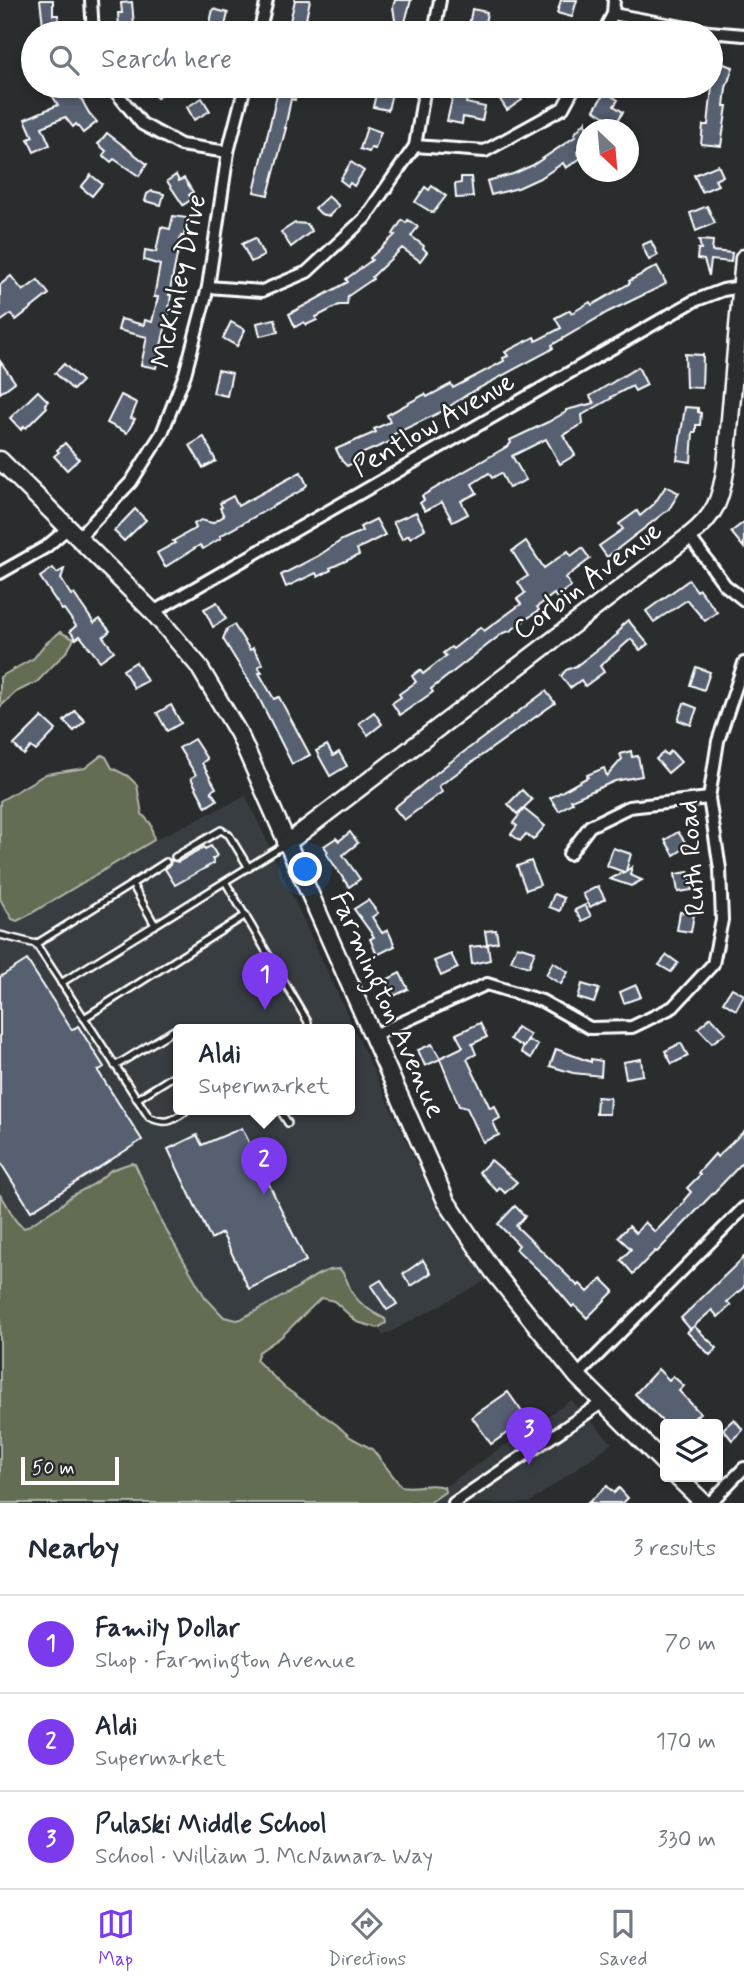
<!DOCTYPE html>
<html lang="en">
<head>
<meta charset="utf-8">
<style>
	body { margin:0; font-family:Mynerve,sans-serif; background:#f6f6f7; color:#1f2937 }
	.controls { position:absolute; right:21px; bottom:21px; display:grid; overflow:hidden; border-radius:7px; box-shadow:0 4px 10px #0003 }
	.controls button { width:63px; height:63px; display:grid; place-items:center; padding:0; border:0; border-bottom:2px solid #e0e1e3; background:#fff; color:#1f2937; font:35px sans-serif }
	.compass { position:absolute; left:576px; top:119px; width:63px; height:63px; border-radius:50%; background:#fff; box-shadow:0 4px 10px #0003; rotate:154deg }
	.scale { position:absolute; left:21px; bottom:18px; width:98px; box-sizing:border-box; padding-left:7px; border:4px solid #fff; border-top:0; font-size:19px; line-height:24px; white-space:nowrap; color:#fff; -webkit-text-stroke:5px #2a2d2e; paint-order:stroke }
	.you { position:absolute; left:306px; top:870px; width:24px; height:24px; margin:-18px; border:5px solid #fff; border-radius:50%; background:#1a73e8; box-shadow:0 0 0 10px #1a73e833 }
	.badge { display:grid; place-items:center; width:46px; height:46px; border-radius:50%; background:#7c3aed; color:#fff; font-size:23px; font-weight:700 }
	.pin { position:absolute; translate:-50% -58px; filter:drop-shadow(0 2px 4px #0008) }
	.pin::after { content:''; position:absolute; top:37px; width:24px; height:21px; background:inherit; clip-path:polygon(0 0,100% 0,50% 100%) }
	.popup { position:absolute; left:173px; top:1024px; width:182px; height:91px; box-sizing:border-box; display:grid; place-content:center; border-radius:7px; background:#fff; filter:drop-shadow(0 2px 5px #0005); font-size:23px; white-space:nowrap; color:#747a83 }
	.popup b { font-size:26px; color:#1f2937 }
	.popup::after { content:''; position:absolute; left:50%; top:100%; margin-left:-14px; border:14px solid transparent; border-top-color:#fff }
	.list { margin:0; padding:0; list-style:none }
	h2 { display:flex; justify-content:space-between; align-items:center; height:91px; margin:0; padding:0 28px; font-size:30px }
	h2 small { font-size:23px; font-weight:400; color:#747a83 }
	.list li { display:grid; grid-template-columns:46px 1fr auto; gap:21px; align-items:center; box-sizing:border-box; height:98px; padding:0 28px; border-top:2px solid #e0e1e3 }
	.list b { display:block; font-size:26px; white-space:nowrap }
	.list p { margin:0; font-size:23px; white-space:nowrap; color:#747a83 }
	.list em { font-size:23px; font-style:normal; color:#747a83 }
	.icon { flex:none; width:38px; height:38px; fill:none; stroke:currentColor; stroke-width:2; stroke-linecap:round; stroke-linejoin:round }
	.map { position:relative; flex:none; width:744px; height:1503px; overflow:hidden }
	.search { position:absolute; background:#fff; box-shadow:0 4px 10px #0003; left:21px; right:21px; top:21px; height:77px; display:flex; align-items:center; gap:18px; box-sizing:border-box; padding:0 24px; border-radius:38px; color:#747a83; font-size:26px }
	.sheet { height:385px; background:#fff }
	nav { display:flex; justify-content:space-around; align-items:center; box-sizing:border-box; height:98px; border-top:2px solid #e0e1e3; background:#fff; font-size:19px; color:#747a83 }
	nav a { display:grid; justify-items:center; gap:4px }
	nav .on { color:#7c3aed }
	.map>svg:first-child { display:block }
</style>
</head>
<body>
<div class="map">
<svg width="744" height="1503" viewBox="0 0 744 1503">
	<rect width="100%" height="100%" fill="#2a2d2e"/>
	<filter id="ink" filterUnits="userSpaceOnUse"><feTurbulence type="fractalNoise" baseFrequency=".0143" numOctaves="2"/><feDisplacementMap in="SourceGraphic" scale="14" xChannelSelector="R" yChannelSelector="G"/><feConvolveMatrix kernelMatrix="1 2 1 2 8 2 1 2 1" color-interpolation-filters="sRGB"/></filter>
	<g filter="url(#ink)">
		<!-- built -->
		<g fill="#373c42" fill-rule="evenodd">
			<path d="M246 796 435 1203 489 1279 383 1336 378 1328 383 1327 385 1319 369 1310 353 1295 346 1275H315L298 1288 241 1319 237 1320 224 1317 205 1297 162 1223 111 1170 94 1184 71 1197 61 1205 24 1228 17 1224 6 1201 0 1195V899L13 919 17 921 25 918 154 840ZM178 1029H350V1109H178Z"/>
			<polygon points="571,1400 612,1443 529,1503 429,1503 445,1492 444,1487"/>
		</g>
		<!-- green -->
		<g fill="#646d53" stroke="#b2b6a9" stroke-width="2">
			<polygon points="60,632 74,639 68,650 37,682 16,692 0,707 0,677 34,658 44,645"/>
			<polygon points="102,755 106,757 112,768 128,776 137,785 142,814 151,824 154,840 25,917 17,921 12,919 0,899 0,801 46,774 85,768"/>
			<path d="M131 1163 135 1164 162 1223 205 1297 224 1317 237 1320 241 1319C259 1309 277 1300 295 1289 310 1280 321 1269 340 1269 347 1277 348 1286 353 1294 361 1306 373 1313 385 1319L386 1323 378 1328 357 1322 334 1301 321 1298 281 1337 259 1352 256 1360 284 1387 337 1425 350 1437 372 1449 401 1486C417 1489 429 1482 444 1487L445 1492 429 1503H0V1195C10 1205 12 1223 25 1228L61 1205 71 1196 94 1184 111 1170Z"/>
		</g>
		<!-- building -->
		<g fill="#566071" stroke="#fff" stroke-width="2">
			<polygon points="40,0 53,0 53,15 58,15 60,33 44,33"/>
			<polygon points="295,0 310,0 306,19 311,20 309,30 303,29 302,33 287,32 289,26 287,24 290,21"/>
			<polygon points="395,0 411,0 402,33 397,33 393,7"/>
			<polygon points="561,0 577,0 572,17 557,13"/>
			<polygon points="132,2 134,26 119,27 118,13 122,13 121,3"/>
			<polygon points="213,9 228,13 224,30 209,27"/>
			<polygon points="472,9 487,12 484,29 477,31 469,26"/>
			<polygon points="711,60 733,67 726,88 724,106 727,106 721,146 701,144 703,125 708,125 713,77 711,76"/>
			<polygon points="51,86 74,86 89,113 97,122 83,133 76,124 73,127 65,117 42,127 50,145 34,152 28,139 33,137 25,119 58,105 52,95 55,93"/>
			<polygon points="145,86 169,86 157,98"/>
			<polygon points="279,86 298,86 295,100 291,99 285,128 286,128 268,195 254,192"/>
			<polygon points="455,86 470,86 466,103 485,107 482,121 463,117 462,124 447,121"/>
			<polygon points="514,87 522,100 507,110 499,98"/>
			<polygon points="377,90 392,93 388,110 373,107"/>
			<polygon points="605,92 618,100 614,106 623,112 616,123 594,110"/>
			<polygon points="202,98 210,111 194,120 187,107"/>
			<polygon points="586,121 586,146 584,144 577,152 581,158 566,168 563,163 542,177 518,188 491,195 487,181 513,174 533,165 576,136 574,134"/>
			<polygon points="367,127 381,132 375,149 371,148 369,152 360,149"/>
			<polygon points="107,133 147,164 139,176 114,159 111,162 103,155 106,151 98,144"/>
			<polygon points="351,162 364,171 354,186 350,183 348,186 340,180"/>
			<polygon points="718,165 723,176 715,180 718,185 702,192 694,175"/>
			<polygon points="91,175 102,184 92,196 81,187"/>
			<polygon points="176,175 179,181 184,178 193,192 189,195 192,199 183,205 167,181"/>
			<polygon points="461,177 471,177 473,197 456,198 455,184 461,183"/>
			<polygon points="432,186 446,196 433,213 415,202 425,187 429,190"/>
			<polygon points="152,191 164,194 161,205 145,201 147,194"/>
			<polygon points="328,196 339,206 329,216 321,214 315,208"/>
			<polygon points="707,206 715,223 696,231 690,213"/>
			<polygon points="173,216 187,218 184,236 181,236 169,295 171,295 168,315 156,368 141,365 147,337 118,330 121,319 144,325 145,320 152,322 158,297 154,297 160,265 144,260 145,250 156,252 161,227 170,229"/>
			<polygon points="402,220 406,223 408,220 418,227 411,236 424,246 423,248 427,252 420,261 402,248 372,277 373,279 348,296 347,305 339,305 316,317 317,320 306,325 304,322 295,327 289,314 348,282 346,279 372,260 370,258 395,235 393,234"/>
			<polygon points="295,223 307,224 312,231 291,247 281,232"/>
			<polygon points="255,238 264,256 251,262 242,244"/>
			<polygon points="699,240 713,241 712,251 732,253 731,262 711,260 709,276 704,260 697,259 698,249 701,249"/>
			<polygon points="651,241 658,255 649,260 642,245"/>
			<polygon points="657,266 666,283 662,286 608,312 552,345 553,348 547,352 468,394 441,412 390,436 392,441 361,454 363,458 347,466 342,461 336,449 376,432 374,429 390,422 387,415 425,394 427,397 451,384 453,388 504,361 503,358 508,356 505,352 534,337 536,341 561,328 555,318 570,310 572,313 590,302 592,305 630,283 629,281"/>
			<polygon points="11,276 23,291 38,280 49,294 16,320 11,314 0,322 0,285"/>
			<polygon points="275,319 278,332 260,336 257,323"/>
			<polygon points="231,322 245,330 237,346 223,338"/>
			<polygon points="685,354 703,355 702,388 686,387"/>
			<polygon points="0,361 15,382 0,393"/>
			<polygon points="64,364 82,381 73,390 55,373"/>
			<polygon points="638,367 647,385 635,391 632,386 611,397 612,398 582,415 583,424 563,435 575,455 560,464 546,439 512,456 526,480 509,488 501,473 492,478 489,473 472,484 477,493 461,501 468,514 453,522 442,502 425,511 420,503 424,500 422,496 508,446 511,443 510,440 548,422 566,412 566,410 594,403 590,396"/>
			<polygon points="218,370 232,373 227,396 213,393"/>
			<polygon points="38,391 48,401 45,404 47,407 26,428 24,426 21,430 10,418"/>
			<polygon points="121,395 137,403 131,418 135,419 127,433 107,423"/>
			<polygon points="685,407 698,408 698,412 701,413 700,425 696,425 696,432 693,432 691,462 677,460"/>
			<polygon points="204,437 216,461 203,468 190,445"/>
			<polygon points="65,443 79,459 67,470 54,456 59,452 57,450"/>
			<polygon points="301,472 307,485 302,490 220,536 221,538 203,549 200,545 165,567 157,553 175,543 173,541 196,528 194,524 201,520 212,523 224,516 220,508 222,507 220,503 233,496 238,506"/>
			<polygon points="666,486 679,493 669,509 607,557 599,546 623,529 619,524 637,511 640,516 654,504"/>
			<polygon points="135,509 146,520 124,541 114,531"/>
			<polygon points="416,512 425,529 410,538 409,535 402,539 393,522"/>
			<polygon points="376,519 385,535 357,549 359,555 330,568 331,570 318,577 316,573 286,587 281,575 318,556 342,540 362,531 360,527"/>
			<polygon points="744,522 744,548 731,532"/>
			<polygon points="526,541 544,568 568,551 571,556 582,548 590,559 565,578 571,586 556,597 554,594 537,607 539,610 510,631 503,633 431,689 433,692 400,715 392,703 401,697 399,694 416,682 412,676 420,670 423,674 446,656 443,653 451,647 453,649 481,627 484,631 521,604 517,599 525,593 518,582 528,576 512,551"/>
			<polygon points="53,568 57,573 64,569 61,579 71,595 74,594 94,623 100,619 110,631 103,637 114,651 100,661 80,636 76,639 70,631 76,626 64,609 62,610 40,577"/>
			<polygon points="689,580 697,591 699,589 717,612 705,621 687,600 654,622 646,611"/>
			<polygon points="217,602 226,619 213,627 204,609"/>
			<polygon points="628,620 648,644 640,650 631,639 600,666 604,672 585,686 581,680 570,688 561,676 566,670 576,666 618,634 617,633 622,628 621,626"/>
			<polygon points="234,625 250,650 253,648 263,664 258,667 262,672 259,673 274,699 279,697 310,755 292,764 257,694 223,639 227,629"/>
			<polygon points="136,662 147,681 134,688 123,670"/>
			<polygon points="696,667 710,672 704,690 690,685"/>
			<polygon points="546,691 555,703 439,786 442,792 404,820 394,808 445,766"/>
			<polygon points="684,703 697,708 691,725 678,720"/>
			<polygon points="171,705 181,723 167,731 157,713"/>
			<polygon points="75,711 85,721 74,731 64,721"/>
			<polygon points="374,712 382,724 368,735 359,723"/>
			<polygon points="42,717 56,730 36,751 31,747 24,755 14,745"/>
			<polygon points="194,739 207,759 202,763 216,788 211,791 217,800 206,807 191,778 196,775 179,748"/>
			<polygon points="327,745 333,756 339,752 347,766 330,776 316,751"/>
			<polygon points="631,751 632,757 638,756 642,776 615,781 571,800 573,802 559,811 550,798 588,777 587,775 604,768 607,776 622,759 620,754"/>
			<polygon points="671,751 681,762 668,773 656,759 664,752 667,755"/>
			<polygon points="522,790 532,800 517,814 508,804"/>
			<polygon points="524,809 545,826 533,840 526,834 520,841 511,834 517,826 513,823"/>
			<polygon points="350,832 358,843 343,855 360,879 349,887 326,853 328,852 324,846 336,838 339,841"/>
			<polygon points="678,832 688,846 674,855 665,840"/>
			<polygon points="211,846 217,856 212,859 214,863 175,885 165,869 170,865 171,860 178,862 204,847 205,849"/>
			<polygon points="613,848 631,854 626,871 632,867 630,875 642,880 631,886 610,879 624,872 607,866"/>
			<polygon points="531,861 540,885 526,890 517,866"/>
			<polygon points="689,872 692,890 678,892 675,874"/>
			<polygon points="598,886 605,899 590,907 583,894"/>
			<polygon points="554,894 564,898 560,911 549,907"/>
			<polygon points="368,900 378,913 372,917 382,933 388,930 395,946 377,955 370,939 374,937 354,909"/>
			<polygon points="585,905 591,916 582,921 575,910"/>
			<polygon points="680,912 694,914 691,932 677,930"/>
			<polygon points="496,930 498,942 487,944 485,931"/>
			<polygon points="488,945 490,960 472,964 470,947"/>
			<polygon points="517,946 535,951 529,967 511,961"/>
			<polygon points="451,954 458,968 441,976 434,961"/>
			<polygon points="667,955 678,963 671,972 659,965"/>
			<polygon points="27,960 72,1030 78,1026 104,1067 98,1071 142,1140 31,1211 0,1162 0,977"/>
			<polygon points="553,962 568,972 561,984 546,975"/>
			<polygon points="400,973 408,989 394,996 386,980"/>
			<polygon points="582,984 599,989 594,1003 578,998"/>
			<polygon points="636,985 641,997 624,1003 620,992"/>
			<polygon points="732,988 744,995 736,1010 723,1002"/>
			<polygon points="711,1017 726,1033 712,1043 698,1028"/>
			<polygon points="480,1023 487,1037 472,1044 476,1054 467,1059 490,1108 495,1106 500,1118 493,1122 499,1135 483,1142 467,1108 459,1106 440,1059 425,1066 418,1050 432,1044 440,1058 463,1047 456,1034"/>
			<polygon points="517,1027 530,1035 524,1047 528,1040 538,1045 531,1058 521,1052 523,1047 510,1039"/>
			<polygon points="681,1043 688,1056 672,1064 665,1051"/>
			<polygon points="556,1049 591,1062 591,1059 602,1061 601,1076 573,1073 550,1066"/>
			<polygon points="641,1059 643,1075 626,1078 623,1062"/>
			<polygon points="597,1097 610,1098 609,1114 596,1114"/>
			<polygon points="242,1128 306,1261 249,1289 222,1233 211,1239 168,1149 197,1135 202,1145"/>
			<polygon points="744,1131 744,1161 657,1252 655,1251 633,1274 621,1260 631,1249 618,1237 629,1226 636,1233 645,1222 655,1232 685,1201 684,1200 691,1192 687,1188 700,1175 698,1173 715,1154 717,1157"/>
			<polygon points="491,1160 517,1182 505,1193 500,1188 497,1191 479,1172"/>
			<polygon points="515,1206 525,1216 516,1226 578,1286 580,1284 588,1292 602,1279 614,1291 587,1318 574,1305 572,1307 551,1282 516,1249 519,1245 498,1224"/>
			<polygon points="744,1257 744,1287 727,1302 731,1305 718,1317 712,1310 694,1326 717,1348 710,1355 687,1332 693,1327 690,1329 681,1318"/>
			<polygon points="423,1260 431,1273 411,1286 403,1274"/>
			<polygon points="381,1280 397,1304 387,1310 371,1286"/>
			<polygon points="658,1369 669,1380 673,1376 684,1386 679,1391 700,1413 687,1424 665,1424 635,1394"/>
			<polygon points="508,1392 527,1419 491,1444 472,1417"/>
			<polygon points="734,1419 743,1430 732,1440 723,1429"/>
			<polygon points="607,1486 614,1493 619,1488 628,1498 623,1503 588,1503"/>
		</g>
		<g fill="none" stroke-linecap="round" stroke-linejoin="round">
			<!-- service casing -->
			<g stroke="#fff" stroke-width="10">
				<g id="service">
					<polyline points="175,857 221,830 229,835 249,868"/>
					<polyline points="226,883 308,1022 308,1029"/>
					<polyline points="132,884 166,862"/>
					<polyline points="0,935 36,944"/>
					<polyline points="61,983 155,925"/>
					<polyline points="84,1018 246,915"/>
					<polyline points="115,1066 174,1030 178,1037"/>
					<polyline points="137,1099 178,1073"/>
					<path d="M189 1109C173 1120 168 1126 149 1117L36 944 132 884 155 925 284 845"/>
					<polyline points="279,1109 288,1123"/>
				</g>
			</g>
			<!-- minor casing -->
			<g stroke="#fff" stroke-width="16">
				<g id="minor">
					<polyline points="91,0 93,33"/>
					<polyline points="613,14 709,32 744,35"/>
					<polyline points="259,33 267,0"/>
					<polyline points="434,33 440,0"/>
					<polyline points="603,33 613,14 614,0"/>
					<polyline points="111,86 142,124 181,145 228,152"/>
					<polyline points="415,146 485,151 563,108 575,86"/>
					<polyline points="208,287 262,291 307,272 365,218 415,146 425,86"/>
					<polyline points="689,536 725,585 744,600"/>
					<polyline points="78,538 131,482 162,433 185,374 208,287 228,152 245,86"/>
					<polyline points="0,573 46,547 68,528"/>
					<polyline points="153,612 694,301 723,290 741,287"/>
					<polyline points="569,854 590,826 629,807 709,798"/>
					<polyline points="374,1035 487,984 542,1001 590,1028 632,1027 673,1007 713,964 722,920 720,869 709,798 718,741 744,663"/>
					<polyline points="577,1376 744,1208"/>
					<polyline points="454,1503 603,1402"/>
					<polyline points="710,1503 744,1468"/>
				</g>
			</g>
			<!-- secondary casing -->
			<g stroke="#fff" stroke-width="21">
				<g id="secondary">
					<polyline points="0,460 153,612 198,665 239,734 446,1201 493,1271 577,1376 665,1464"/>
					<path d="M286 844 689 536C716 515 721 499 726 465L744 258"/>
					<polyline points="677,1477 704,1503"/>
				</g>
			</g>
			<!-- service -->
			<use href="#service" stroke="#2a2d2e" stroke-width="5"/>
			<!-- minor -->
			<use href="#minor" stroke="#2a2d2e" stroke-width="10"/>
			<!-- secondary -->
			<use href="#secondary" stroke="#2a2d2e" stroke-width="16"/>
		</g>
	</g>
	<g text-anchor="middle" dominant-baseline="central" stroke-width="5" stroke-linejoin="round" paint-order="stroke">
		<!-- street labels -->
		<g font-size="28" fill="#fff" stroke="#2a2d2e">
			<text transform="translate(180 281) rotate(-78)">McKinley Drive</text>
			<text transform="translate(434 425) rotate(-30)">Pentlow Avenue</text>
			<text transform="translate(588 581) rotate(-37)">Corbin Avenue</text>
			<text transform="translate(693 858) rotate(-94)">Ruth Road</text>
			<text transform="translate(387 1005) rotate(66)">Farmington Avenue</text>
		</g>
	</g>
</svg>
<div class="controls">
<button><svg class="icon" aria-label="layers" viewBox="0 0 24 24"><path d="M12 4l9 5-9 5-9-5zM3 14l9 5 9-5"/></svg></button>
</div>
<svg class="compass" viewBox="-18 -18 36 36"><path d="M0-13l5 13h-10z" fill="#e53935"/><path d="M0 13l5-13h-10z" fill="#747a83"/></svg>
<div class="scale">50 m</div>
<div class="you"></div>
<div class="pin badge" style="left:265px;top:1010px">1</div>
<div class="pin badge" style="left:264px;top:1195px">2</div>
<div class="popup"><b>Aldi</b>Supermarket</div>
<div class="pin badge" style="left:529px;top:1465px">3</div>
<div class="search"><svg class="icon" aria-label="search" viewBox="0 0 24 24"><circle cx="10" cy="10" r="6"/><path d="M15 15l6 6"/></svg>Search here</div>
</div>
<section class="sheet">
<h2>Nearby<small>3 results</small></h2>
<ul class="list">
<li><span class="badge">1</span><div><b>Family Dollar</b><p>Shop · Farmington Avenue</p></div><em>70 m</em></li>
<li><span class="badge">2</span><div><b>Aldi</b><p>Supermarket</p></div><em>170 m</em></li>
<li><span class="badge">3</span><div><b>Pulaski Middle School</b><p>School · William J. McNamara Way</p></div><em>330 m</em></li>
</ul>
</section>
<nav>
<a class="on"><svg class="icon" aria-label="map" viewBox="0 0 24 24"><path d="M3 6l6-2 6 2 6-2v14l-6 2-6-2-6 2zM9 4v14M15 6v14"/></svg>Map</a>
<a><svg class="icon" aria-label="directions" viewBox="0 0 24 24"><path d="M12 3l9 9-9 9-9-9zM9 14v-3h6M13 9l2 2-2 2"/></svg>Directions</a>
<a><svg class="icon" aria-label="saved" viewBox="0 0 24 24"><path d="M7 4h10v16l-5-4-5 4z"/></svg>Saved</a>
</nav>
</body>
</html>
